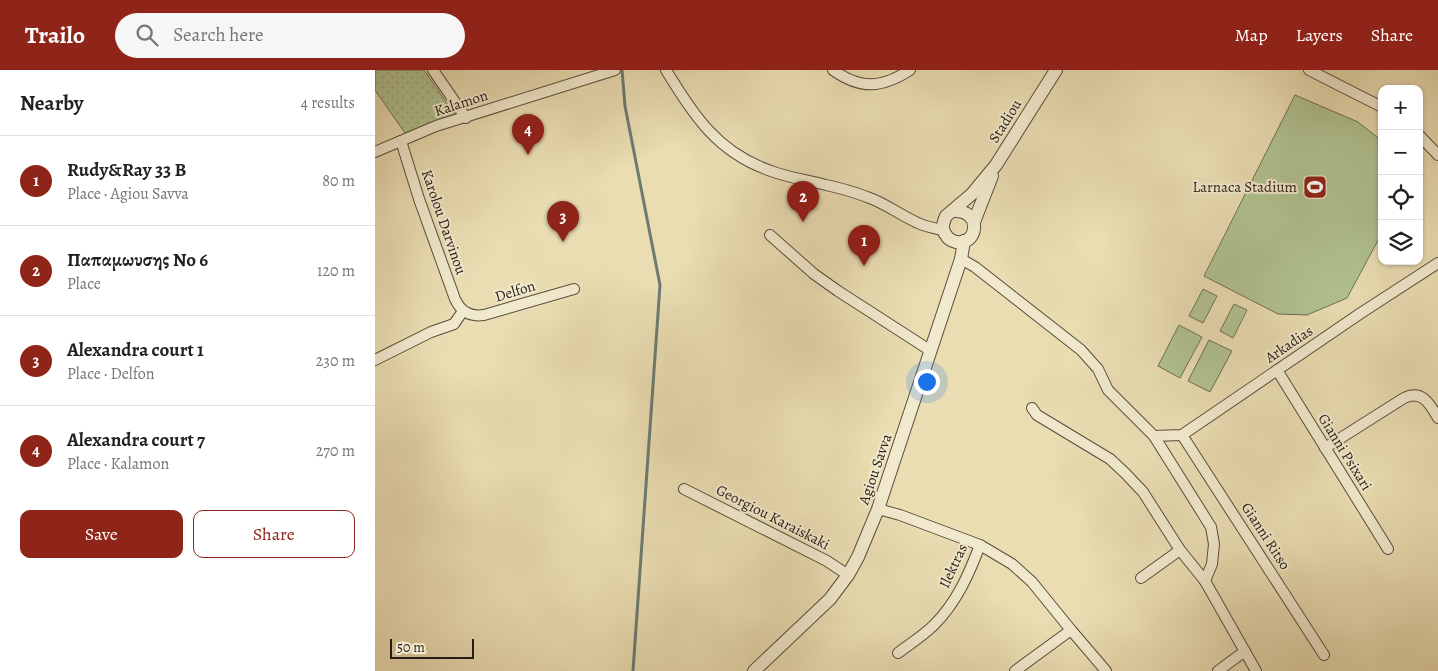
<!DOCTYPE html>
<html lang="en">
<head>
<meta charset="utf-8">
<style>
	body { margin:0; font-family:Alegreya,serif; background:#f6f6f6; color:#222 }
	.controls { position:absolute; right:15px; top:15px; display:grid; overflow:hidden; border-radius:10px; box-shadow:0 1px 4px #0004 }
	.controls button { width:45px; height:45px; display:grid; place-items:center; padding:0; border:0; border-bottom:1px solid #e0e0e0; background:#fff; color:#222; font:25px sans-serif }
	.scale { position:absolute; left:15px; bottom:12px; width:84px; box-sizing:border-box; padding-left:5px; border:2px solid #271c15; border-top:0; font-size:14px; line-height:18px; white-space:nowrap; color:#271c15; -webkit-text-stroke:4px #f1e9cd; paint-order:stroke }
	.you { position:absolute; left:551px; top:311px; width:18px; height:18px; margin:-12px; border:4px solid #fff; border-radius:50%; background:#1a73e8; box-shadow:0 0 0 8px #1a73e833 }
	.badge { display:grid; place-items:center; width:32px; height:32px; border-radius:50%; background:#8f2418; color:#fff; font-size:16px; font-weight:700 }
	.pin { position:absolute; translate:-50% -41px; filter:drop-shadow(0 1px 2px #0008) }
	.pin::after { content:''; position:absolute; top:26px; width:18px; height:15px; background:inherit; clip-path:polygon(0 0,100% 0,50% 100%) }
	.list { margin:0; padding:0; list-style:none }
	h2 { display:flex; justify-content:space-between; align-items:center; height:65px; margin:0; padding:0 20px; font-size:21px }
	h2 small { font-size:16px; font-weight:400; color:#767676 }
	.list li { display:grid; grid-template-columns:32px 1fr auto; gap:15px; align-items:center; box-sizing:border-box; height:90px; padding:0 20px; border-top:1px solid #e0e0e0 }
	.list b { display:block; font-size:19px; white-space:nowrap }
	.list p { margin:0; font-size:16px; white-space:nowrap; color:#767676 }
	.list em { font-size:16px; font-style:normal; color:#767676 }
	.actions { display:flex; gap:10px; padding:15px 20px }
	.actions a { flex:1; padding:11px 0; border:1px solid #8f2418; border-radius:10px; text-align:center; font-size:18px; color:#8f2418 }
	.actions .main { background:#8f2418; color:#fff }
	.icon { flex:none; width:28px; height:28px; fill:none; stroke:currentColor; stroke-width:2; stroke-linecap:round; stroke-linejoin:round }
	.map { position:relative; flex:none; width:1063px; height:601px; overflow:hidden }
	header { display:flex; align-items:center; gap:30px; box-sizing:border-box; height:70px; padding:0 25px; background:#8f2418; color:#fff }
	header strong { font-size:24px }
	nav { display:flex; gap:28px; margin-inline-start:auto; font-size:18px }
	.search { width:350px; height:45px; background:#f6f6f6; display:flex; align-items:center; gap:12px; box-sizing:border-box; padding:0 18px; border-radius:28px; color:#767676; font-size:19px }
	main { display:flex }
	aside { flex:1; background:#fff }
	.map>svg:first-child { display:block }
</style>
</head>
<body>
<header>
<strong>Trailo</strong>
<div class="search"><svg class="icon" aria-label="search" viewBox="0 0 24 24"><circle cx="10" cy="10" r="6"/><path d="M15 15l6 6"/></svg>Search here</div>
<nav><a>Map</a><a>Layers</a><a>Share</a></nav>
</header>
<main>
<aside>
<h2>Nearby<small>4 results</small></h2>
<ul class="list">
<li><span class="badge">1</span><div><b>Rudy&amp;Ray 33 B</b><p>Place · Agiou Savva</p></div><em>80 m</em></li>
<li><span class="badge">2</span><div><b>Παπαμωυσης No 6</b><p>Place</p></div><em>120 m</em></li>
<li><span class="badge">3</span><div><b>Alexandra court 1</b><p>Place · Delfon</p></div><em>230 m</em></li>
<li><span class="badge">4</span><div><b>Alexandra court 7</b><p>Place · Kalamon</p></div><em>270 m</em></li>
</ul>
<div class="actions"><a class="main">Save</a><a>Share</a></div>
</aside>
<div class="map">
<svg width="1063" height="601" viewBox="0 0 1063 601">
	<defs>
		<pattern id="park-dots" width="8" height="8" patternUnits="userSpaceOnUse" patternTransform="scale(1.25)"><rect width="8" height="8" fill="#b1c291"/><path d="M2 2h.1M6 6h.1" fill="none" stroke="#98a67c" stroke-width="1.8" stroke-linecap="round"/></pattern>
	</defs>
	<rect width="100%" height="100%" fill="#eaddb2"/>
	<filter id="stains"><feTurbulence type="fractalNoise" baseFrequency=".004" numOctaves="4"/><feColorMatrix values="0 0 0 0 .2 0 0 0 0 .09 0 0 0 0 .02 0 0 0 .5 -.17"/></filter>
	<radialGradient id="worn" r=".72"><stop offset=".6" stop-color="#630" stop-opacity="0"/><stop offset="1" stop-color="#630" stop-opacity=".3"/></radialGradient>
	<!-- park -->
	<polygon fill="url(#park-dots)" stroke="#6c6f53" points="0,0 49,0 80,45 30,63 0,20"/>
	<!-- pitch -->
	<g fill="#b1c291" stroke="#6c6f53">
		<polygon points="920,25 983,52 1007,71 1007,163 972,228 932,245 903,244 829,206"/>
		<polygon points="828,219 842,226 828,253 814,246"/>
		<polygon points="859,234 872,240 858,268 845,261"/>
		<polygon points="804,255 827,267 805,308 783,296"/>
		<polygon points="834,270 857,281 835,322 813,311"/>
	</g>
	<g fill="none" stroke-linecap="round" stroke-linejoin="round">
		<!-- stream -->
		<polyline stroke="#6b7b74" stroke-width="3" points="247,0 250,36 285,215 258,601"/>
		<!-- minor casing -->
		<g stroke="#584c3c" stroke-width="12">
			<g id="minor">
				<polyline points="58,0 91,48"/>
				<path d="M291 0C318 45 343 83 396 101 414 108 433 110 451 115 465 118 479 122 492 127 510 133 525 145 543 153 551 157 559 158 568 160"/>
				<path d="M458 0C486 20 507 18 535 0"/>
				<polyline points="934,0 1007,37"/>
				<polyline points="1044,65 1063,85"/>
				<path d="M26 71 44 129 80 229C86 242 95 247 109 245L199 219"/>
				<polyline points="0,82 61,56 240,0"/>
				<polyline points="395,165 439,204 463,221 556,281"/>
				<polyline points="586,189 600,197 706,280 723,299 733,320 779,366 836,457 839,474 837,494 830,511"/>
				<polyline points="0,290 56,262 79,254 88,241"/>
				<polyline points="902,300 1013,479"/>
				<polyline points="657,338 662,345 735,389 750,403 768,422 805,480 830,511 881,601"/>
				<polyline points="807,365 949,585"/>
				<polyline points="779,366 807,365 986,243 1063,193"/>
				<path d="M950 378 1029 328C1047 319 1055 334 1063 348"/>
				<polyline points="309,419 452,491 473,505"/>
				<polyline points="503,439 525,445 605,475 637,494 657,512 696,560 731,601"/>
				<polyline points="766,508 805,480"/>
				<path d="M523 583C535 574 549 565 559 555 582 532 594 504 605 475"/>
				<polyline points="640,601 696,560"/>
				<polyline points="843,601 870,581"/>
			</g>
		</g>
		<!-- tertiary casing -->
		<g stroke="#584c3c" stroke-width="14">
			<g id="tertiary">
				<path d="M579 141C608 140 603 176 581 172 577 171 573 169 571 165 566 159 568 153 571 146L597 124 621 95 681 0"/>
				<polyline points="599,152 617,106"/>
				<polyline points="379,601 455,529 473,505 483,487 503,439 586,189 589,171"/>
			</g>
		</g>
		<!-- minor -->
		<use href="#minor" stroke="#f1e9cd" stroke-width="10"/>
		<!-- tertiary -->
		<use href="#tertiary" stroke="#f1e9cd" stroke-width="12"/>
	</g>
	<!-- icons -->
	<defs>
		<g id="stadium-square" transform="scale(1.25)"><rect x="-9" y="-9" width="18" height="18" rx="4" fill="#8f2418" stroke="#f1e9cd"/><path d="M0-5a6.5 5 0 1 0 0 10a6.5 5 0 1 0 0-10ZM-3.5-1.8h7v3.6h-7Z" fill="#fff"/></g>
	</defs>
	<g fill-rule="evenodd">
		<use href="#stadium-square" x="940" y="117"/>
	</g>
	<g text-anchor="middle" dominant-baseline="central" stroke-width="4" stroke-linejoin="round" paint-order="stroke">
		<!-- street labels -->
		<g font-size="15" fill="#271c15" stroke="#f1e9cd">
			<text transform="translate(86 33) rotate(-18)">Kalamon</text>
			<text transform="translate(630 51) rotate(-58)">Stadiou</text>
			<text transform="translate(69 152) rotate(71)">Karolou Darvinou</text>
			<text transform="translate(140 221) rotate(-17)">Delfon</text>
			<text transform="translate(914 274) rotate(-34)">Arkadias</text>
			<text transform="translate(970 382) rotate(58)">Gianni Psixari</text>
			<text transform="translate(500 399) rotate(-71)">Agiou Savva</text>
			<text transform="translate(398 447) rotate(27)">Georgiou Karaiskaki</text>
			<text transform="translate(891 466) rotate(57)">Gianni Ritso</text>
			<text transform="translate(578 496) rotate(-65)">Ilektras</text>
		</g>
		<!-- poi labels -->
		<g font-size="15" fill="#271c15" stroke="#f1e9cd" text-anchor="end">
			<text x="922" y="117">Larnaca Stadium</text>
		</g>
	</g>
	<rect width="100%" height="100%" filter="url(#stains)"/>
	<rect width="100%" height="100%" fill="url(#worn)"/>
</svg>
<div class="controls">
<button>+</button>
<button>−</button>
<button><svg class="icon" aria-label="locate" viewBox="0 0 24 24"><circle cx="12" cy="12" r="6"/><path d="M12 2v4M12 18v4M2 12h4M18 12h4"/></svg></button>
<button><svg class="icon" aria-label="layers" viewBox="0 0 24 24"><path d="M12 4l9 5-9 5-9-5zM3 14l9 5 9-5"/></svg></button>
</div>
<div class="scale">50 m</div>
<div class="you"></div>
<div class="pin badge" style="left:489px;top:196px">1</div>
<div class="pin badge" style="left:428px;top:152px">2</div>
<div class="pin badge" style="left:188px;top:172px">3</div>
<div class="pin badge" style="left:153px;top:85px">4</div>
</div>
</main>
</body>
</html>
